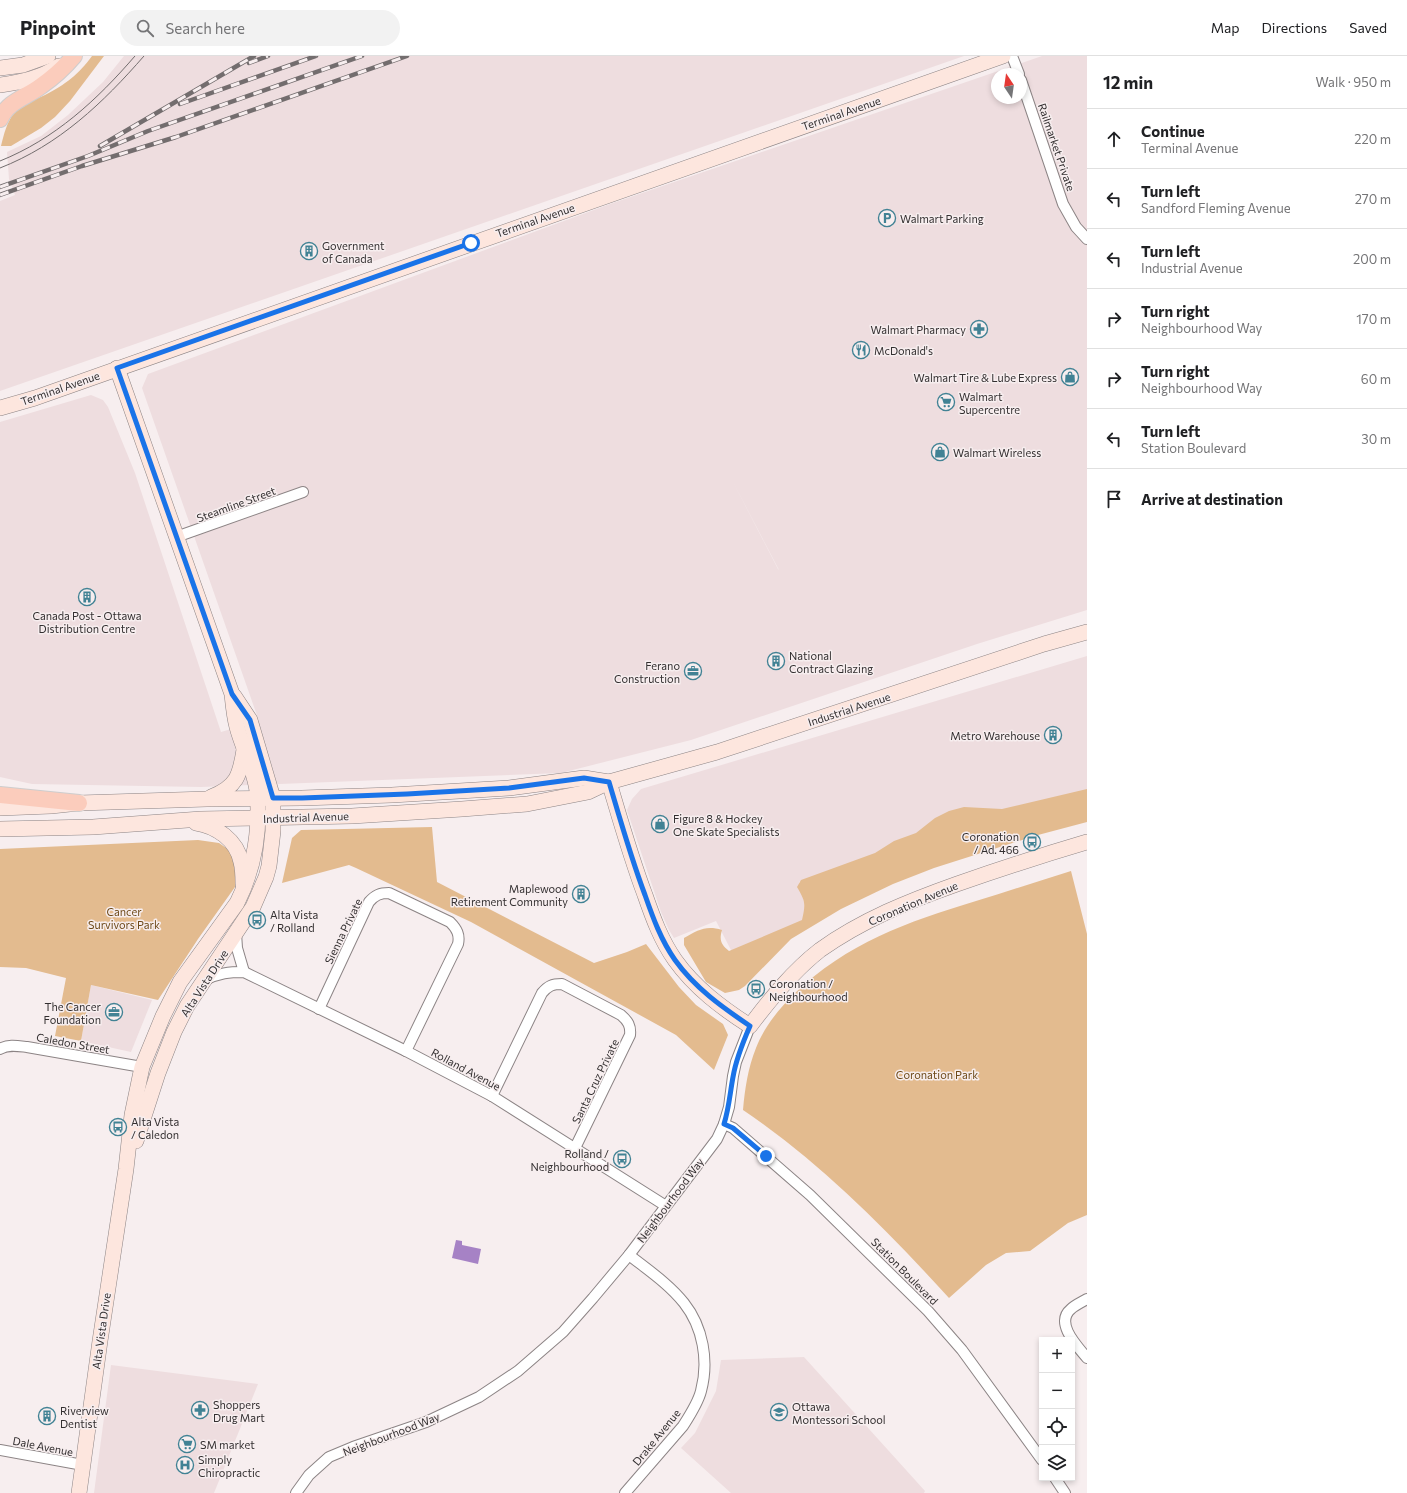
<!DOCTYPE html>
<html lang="en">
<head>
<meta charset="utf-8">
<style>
	body { margin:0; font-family:Commissioner,sans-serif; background:#f2f2f2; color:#202124 }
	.controls { position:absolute; right:12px; bottom:12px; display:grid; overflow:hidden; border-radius:0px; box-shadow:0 2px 6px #0003 }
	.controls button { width:36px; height:36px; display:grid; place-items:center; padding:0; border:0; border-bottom:1px solid #e0e0e0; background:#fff; color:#202124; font:20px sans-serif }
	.compass { position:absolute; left:991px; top:12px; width:36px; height:36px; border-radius:50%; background:#fff; box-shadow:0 2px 6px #0003; rotate:347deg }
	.stop { position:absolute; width:12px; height:12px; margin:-9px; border:3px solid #1a73e8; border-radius:50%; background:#fff }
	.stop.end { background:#1a73e8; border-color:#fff; box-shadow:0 1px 4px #0008 }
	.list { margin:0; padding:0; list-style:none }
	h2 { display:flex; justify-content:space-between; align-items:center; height:52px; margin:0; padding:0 16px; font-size:17px }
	h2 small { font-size:13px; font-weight:400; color:#757577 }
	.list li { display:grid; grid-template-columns:26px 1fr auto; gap:12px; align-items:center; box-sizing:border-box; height:60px; padding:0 16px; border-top:1px solid #e0e0e0 }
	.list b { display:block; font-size:15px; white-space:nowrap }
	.list p { margin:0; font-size:13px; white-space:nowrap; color:#757577 }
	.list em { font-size:13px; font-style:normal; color:#757577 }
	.icon { flex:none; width:22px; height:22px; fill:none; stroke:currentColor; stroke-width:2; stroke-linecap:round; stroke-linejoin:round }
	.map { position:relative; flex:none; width:1087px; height:1437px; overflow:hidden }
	header { display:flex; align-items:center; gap:24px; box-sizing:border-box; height:56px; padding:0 20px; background:#fff; border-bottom:1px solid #e0e0e0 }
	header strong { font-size:19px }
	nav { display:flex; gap:22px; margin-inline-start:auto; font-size:14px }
	.search { width:280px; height:36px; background:#f2f2f2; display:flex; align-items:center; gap:10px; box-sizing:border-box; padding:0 14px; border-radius:22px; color:#757577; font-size:15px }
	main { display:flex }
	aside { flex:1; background:#fff }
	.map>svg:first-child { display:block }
</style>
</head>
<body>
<header>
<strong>Pinpoint</strong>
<div class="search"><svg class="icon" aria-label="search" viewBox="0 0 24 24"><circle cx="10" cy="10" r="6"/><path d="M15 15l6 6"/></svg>Search here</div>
<nav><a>Map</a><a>Directions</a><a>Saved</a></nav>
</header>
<main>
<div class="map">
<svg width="1087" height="1437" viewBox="0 0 1087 1437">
	<rect width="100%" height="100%" fill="#f7eeef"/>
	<!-- built -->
	<g fill="#eedddf" fill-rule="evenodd">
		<polygon points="124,0 964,0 0,335 0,145 15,139 9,123 7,96 41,80 68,59 103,26"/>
		<path d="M1042 0H1087V554L977 588 691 684 561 717 201 731 32 728 0 721V366L91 339 103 344 108 351 135 417 221 676 259 665 142 332 148 318 610 148ZM997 18H1021V42H997ZM732 424 779 514 778 513Z"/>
		<polygon points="1087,600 1087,742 946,775 799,826 808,862 732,896 716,865 674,882 669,874 661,856 627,754 632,743 641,733"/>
		<polygon points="91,929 152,944 131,996 81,985"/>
		<polygon points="804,1301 925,1435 924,1437 731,1437 681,1392 695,1377 716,1335 721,1304"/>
		<polygon points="111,1309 258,1328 214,1437 94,1437"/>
	</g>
	<!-- green -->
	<g fill="#e3bb8f">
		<path d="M92 0H104L70 45 55 61 41 72 11 90H1C4 78 7 65 15 56 23 47 35 44 45 39 66 28 78 19 92 0Z"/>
		<path d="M1087 733V766L1038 779 934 812 893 828 841 853 791 883 745 930 739 934 725 937 706 926 684 889V882C698 874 706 869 722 874 719 884 721 889 729 895L802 864C806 847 805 845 797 831L801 824 875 797 894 785 916 777 935 762 949 755 964 751 1002 753Z"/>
		<polygon points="432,771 437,826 594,907 627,896 646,888 679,931 696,949 723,968 728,979 714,1014 676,979 471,866 356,812 349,809 282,827 292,782 301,774"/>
		<polygon points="198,784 219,787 232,796 238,816 235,831 198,883 158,944 91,929 81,985 55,980 66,922 26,912 0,911 0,793"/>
		<path d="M1071 815 1087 878V1159L1068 1167 1030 1195 1006 1197 986 1209 949 1242C886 1173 820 1106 743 1054 745 1032 748 1012 756 992 764 971 779 953 794 938 847 887 907 866 976 845 1008 835 1039 825 1071 815Z"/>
	</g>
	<!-- water -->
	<polygon fill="#a682c5" points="456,1184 462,1185 462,1189 481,1193 478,1208 452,1202"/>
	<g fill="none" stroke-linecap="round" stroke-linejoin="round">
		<!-- street casing -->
		<g stroke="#8c8485" stroke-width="12">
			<g id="street">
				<polyline points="1012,0 1019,18"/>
				<polyline points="1021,24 1063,148 1076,171 1087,183"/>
				<polyline points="176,481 303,436"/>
				<polyline points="236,877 237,892 244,916"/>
				<path d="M205 924C219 917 229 916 244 916L406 995 492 1040 666 1150"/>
				<path d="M319 953 369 846C375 839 380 837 389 837L450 866C457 873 460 879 458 888L406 995"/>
				<path d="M0 993C8 988 18 990 27 991L142 1011"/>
				<path d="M492 1040 542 937C548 930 552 928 562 928L621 959C628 965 631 970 630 979L575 1092"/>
				<polyline points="724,1068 733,1072 810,1139 928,1255 962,1294 1042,1404"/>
				<path d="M1087 1243C1082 1246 1075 1249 1071 1253 1054 1267 1078 1291 1087 1302"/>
				<polyline points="0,1394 83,1409"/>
				<polyline points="1055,1422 1065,1437"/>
				<polyline points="296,1437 309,1419 329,1401 353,1391 426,1366 479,1341 518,1315 563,1276 593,1242 629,1199 717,1083 724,1068 729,1051 733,1020 736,1006 750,970"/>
				<path d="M625 1437 683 1370C690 1359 698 1347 701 1335 709 1305 703 1271 684 1247 669 1228 648 1214 629 1199"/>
			</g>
		</g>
		<!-- secondary casing -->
		<g stroke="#8c8485" stroke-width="16">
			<g id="secondary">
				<polyline points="0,12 23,9 48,0"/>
				<path d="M0 29C21 26 41 22 59 10"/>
				<polyline points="0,352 35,342 1003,0"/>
				<path d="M609 726C620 763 631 802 645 839 653 862 661 884 675 904 695 932 722 952 750 970 771 942 793 915 820 894 862 864 909 845 957 828 1000 813 1043 799 1087 786"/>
				<path d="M211 741C237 731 240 719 244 694"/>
				<polyline points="0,752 51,750 79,747 207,743 302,742 392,739 509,732 584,722 609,726"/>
				<path d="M196 767C216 770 237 784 241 806 243 813 243 820 243 828"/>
				<polyline points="0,773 93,771 201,763 352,760 462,753 527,748 588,736 609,726 717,696 1044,588 1087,576"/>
				<polyline points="136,1085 158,1017 174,976 187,950 253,851 266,821 269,810 273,775 273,742 250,664 234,640"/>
				<path d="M79 1437 100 1285 126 1113 132 1059 142 1011 163 960 180 926 237 847C252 817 258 789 258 756 258 747 258 737 256 729 252 709 242 690 237 671 234 660 233 648 232 638L117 312"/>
			</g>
		</g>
		<!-- primary casing -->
		<g stroke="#cecdcd" stroke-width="18">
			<g id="primary">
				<path d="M0 63C8 45 27 41 41 30 54 21 64 12 74 0"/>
				<polyline points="0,739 79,747"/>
			</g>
		</g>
		<!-- street -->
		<use href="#street" stroke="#fff" stroke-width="10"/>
		<!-- secondary -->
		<use href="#secondary" stroke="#fde6de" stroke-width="15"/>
		<!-- primary -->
		<use href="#primary" stroke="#fbccbc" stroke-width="16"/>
		<!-- tram -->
		<g stroke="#736d6e" stroke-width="1">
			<path d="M0 105C55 83 97 44 135 0"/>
			<path d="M0 112C59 89 103 47 144 0"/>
		</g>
		<!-- rail casing -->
		<g stroke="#736d6e" stroke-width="4.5">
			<g id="rail">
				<polyline points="249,7 268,0"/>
				<polyline points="180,48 316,0"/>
				<polyline points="100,90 254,0"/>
				<polyline points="0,131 88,100 148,75 362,0"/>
				<polyline points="0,139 82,110 176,81 407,0"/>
			</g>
		</g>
		<!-- rail -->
		<use href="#rail" stroke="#f7eeef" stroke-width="3" stroke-dasharray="9" stroke-linecap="butt"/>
	</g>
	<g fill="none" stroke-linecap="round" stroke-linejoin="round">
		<!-- route -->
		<path stroke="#1a73e8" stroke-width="5" d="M471 187 117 312 232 638 250 664 273 742H302L407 738 509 732 584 722 609 726C620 763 631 802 645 839 653 862 661 884 675 904 695 932 722 951 750 970 743 986 736 1003 733 1021 730 1037 729 1052 724 1068L733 1072 766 1100"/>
	</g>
	<!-- icons -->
	<defs>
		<g id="parking-ring" transform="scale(0.9)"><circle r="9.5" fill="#f7eeef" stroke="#418294" stroke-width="1.5"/><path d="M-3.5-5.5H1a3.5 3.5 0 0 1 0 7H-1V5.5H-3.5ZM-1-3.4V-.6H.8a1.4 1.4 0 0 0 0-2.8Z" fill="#418294"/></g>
		<g id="building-ring" transform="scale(0.9)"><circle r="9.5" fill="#f7eeef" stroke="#418294" stroke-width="1.5"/><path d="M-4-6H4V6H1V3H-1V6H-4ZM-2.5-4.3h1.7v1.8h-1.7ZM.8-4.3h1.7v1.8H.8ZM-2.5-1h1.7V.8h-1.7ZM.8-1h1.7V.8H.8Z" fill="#418294"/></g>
		<g id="pharmacy-ring" transform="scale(0.9)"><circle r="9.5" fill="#f7eeef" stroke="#418294" stroke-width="1.5"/><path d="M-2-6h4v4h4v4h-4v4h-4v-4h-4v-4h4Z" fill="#418294"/></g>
		<g id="restaurant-ring" transform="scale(0.9)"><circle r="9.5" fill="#f7eeef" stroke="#418294" stroke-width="1.5"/><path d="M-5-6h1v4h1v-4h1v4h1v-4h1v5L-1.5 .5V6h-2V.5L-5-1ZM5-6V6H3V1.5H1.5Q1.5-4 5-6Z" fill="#418294"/></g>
		<g id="shop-ring" transform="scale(0.9)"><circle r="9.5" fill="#f7eeef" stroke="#418294" stroke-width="1.5"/><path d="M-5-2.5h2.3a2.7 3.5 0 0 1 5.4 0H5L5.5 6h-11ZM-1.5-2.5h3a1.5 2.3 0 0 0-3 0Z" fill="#418294"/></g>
		<g id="supermarket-ring" transform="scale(0.9)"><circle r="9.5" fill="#f7eeef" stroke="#418294" stroke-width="1.5"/><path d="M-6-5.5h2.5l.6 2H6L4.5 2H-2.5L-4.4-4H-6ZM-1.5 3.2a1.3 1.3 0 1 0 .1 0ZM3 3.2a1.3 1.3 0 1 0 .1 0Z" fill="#418294"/></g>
		<g id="office-ring" transform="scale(0.9)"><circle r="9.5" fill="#f7eeef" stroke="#418294" stroke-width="1.5"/><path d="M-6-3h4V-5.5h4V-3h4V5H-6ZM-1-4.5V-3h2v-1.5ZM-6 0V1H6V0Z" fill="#418294"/></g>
		<g id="bus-ring" transform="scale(0.9)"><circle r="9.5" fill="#f7eeef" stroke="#418294" stroke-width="1.5"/><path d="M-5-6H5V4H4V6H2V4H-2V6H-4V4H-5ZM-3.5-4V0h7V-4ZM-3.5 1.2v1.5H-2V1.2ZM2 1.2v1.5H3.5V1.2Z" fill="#418294"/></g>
		<g id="school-ring" transform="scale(0.9)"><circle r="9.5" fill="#f7eeef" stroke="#418294" stroke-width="1.5"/><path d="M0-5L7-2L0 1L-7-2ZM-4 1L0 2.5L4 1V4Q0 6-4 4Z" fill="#418294"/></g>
		<g id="hospital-ring" transform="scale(0.9)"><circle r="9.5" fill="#f7eeef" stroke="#418294" stroke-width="1.5"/><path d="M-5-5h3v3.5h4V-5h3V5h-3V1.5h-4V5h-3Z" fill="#418294"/></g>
	</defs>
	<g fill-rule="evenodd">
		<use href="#parking-ring" x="887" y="162"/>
		<use href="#building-ring" x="309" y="195"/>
		<use href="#pharmacy-ring" x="979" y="273"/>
		<use href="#restaurant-ring" x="861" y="294"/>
		<use href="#shop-ring" x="1070" y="321"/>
		<use href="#supermarket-ring" x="946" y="346"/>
		<use href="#shop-ring" x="940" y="396"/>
		<use href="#building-ring" x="87" y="541"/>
		<use href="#building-ring" x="776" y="605"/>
		<use href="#office-ring" x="693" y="615"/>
		<use href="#building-ring" x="1053" y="679"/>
		<use href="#shop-ring" x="660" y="768"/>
		<use href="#bus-ring" x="1032" y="786"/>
		<use href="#building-ring" x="581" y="838"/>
		<use href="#bus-ring" x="257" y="864"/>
		<use href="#bus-ring" x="756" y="933"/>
		<use href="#office-ring" x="114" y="956"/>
		<use href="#bus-ring" x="118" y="1071"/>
		<use href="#bus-ring" x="622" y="1103"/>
		<use href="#pharmacy-ring" x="200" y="1354"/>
		<use href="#school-ring" x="779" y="1356"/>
		<use href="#building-ring" x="47" y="1360"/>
		<use href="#supermarket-ring" x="187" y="1388"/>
		<use href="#hospital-ring" x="185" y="1409"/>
	</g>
	<g text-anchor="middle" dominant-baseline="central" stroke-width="3" stroke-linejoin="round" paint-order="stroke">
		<!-- street labels -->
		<g font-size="11" fill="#332f30" stroke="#f7eeef">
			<text transform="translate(841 57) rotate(-19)">Terminal Avenue</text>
			<text transform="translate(1057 91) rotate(71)">Railmarket Private</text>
			<text transform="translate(535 164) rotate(-19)">Terminal Avenue</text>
			<text transform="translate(60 332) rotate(-19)">Terminal Avenue</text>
			<text transform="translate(236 448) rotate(-20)">Steamline Street</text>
			<text transform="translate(849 653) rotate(-18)">Industrial Avenue</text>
			<text transform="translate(306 761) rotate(-2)">Industrial Avenue</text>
			<text transform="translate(913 847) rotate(-23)">Coronation Avenue</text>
			<text transform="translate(343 875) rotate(-64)">Sienna Private</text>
			<text transform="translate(204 927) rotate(-57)">Alta Vista Drive</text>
			<text transform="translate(73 987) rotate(10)">Caledon Street</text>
			<text transform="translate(466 1013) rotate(28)">Rolland Avenue</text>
			<text transform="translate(595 1025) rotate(-64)">Santa Cruz Private</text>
			<text transform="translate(670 1144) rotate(-53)">Neighbourhood Way</text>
			<text transform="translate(905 1215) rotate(45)">Station Boulevard</text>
			<text transform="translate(101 1275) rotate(-82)">Alta Vista Drive</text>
			<text transform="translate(391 1378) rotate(-21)">Neighbourhood Way</text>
			<text transform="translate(656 1381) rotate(-51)">Drake Avenue</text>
			<text transform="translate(43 1390) rotate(11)">Dale Avenue</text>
		</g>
		<!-- poi labels -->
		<g font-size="11" fill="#332f30" stroke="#f7eeef" text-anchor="start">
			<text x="900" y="162">Walmart Parking</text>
			<text x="322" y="189">Government<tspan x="322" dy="13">of Canada</tspan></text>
			<text x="966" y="273" text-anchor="end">Walmart Pharmacy</text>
			<text x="874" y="294">McDonald's</text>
			<text x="1057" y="321" text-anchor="end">Walmart Tire &amp; Lube Express</text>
			<text x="959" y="340">Walmart<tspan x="959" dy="13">Supercentre</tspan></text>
			<text x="953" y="396">Walmart Wireless</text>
			<text x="87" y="559" text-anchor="middle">Canada Post - Ottawa<tspan x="87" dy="13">Distribution Centre</tspan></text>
			<text x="789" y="599">National<tspan x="789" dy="13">Contract Glazing</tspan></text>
			<text x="680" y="609" text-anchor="end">Ferano<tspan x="680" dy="13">Construction</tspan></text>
			<text x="1040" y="679" text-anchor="end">Metro Warehouse</text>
			<text x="673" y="762">Figure 8 &amp; Hockey<tspan x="673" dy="13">One Skate Specialists</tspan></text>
			<text x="1019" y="780" text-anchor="end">Coronation<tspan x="1019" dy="13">/ Ad. 466</tspan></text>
			<text x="568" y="832" text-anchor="end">Maplewood<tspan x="568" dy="13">Retirement Community</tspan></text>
			<text x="270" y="858">Alta Vista<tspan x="270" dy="13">/ Rolland</tspan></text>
			<text x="769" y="927">Coronation /<tspan x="769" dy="13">Neighbourhood</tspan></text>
			<text x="101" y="950" text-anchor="end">The Cancer<tspan x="101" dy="13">Foundation</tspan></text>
			<text x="131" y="1065">Alta Vista<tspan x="131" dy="13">/ Caledon</tspan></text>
			<text x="609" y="1097" text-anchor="end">Rolland /<tspan x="609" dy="13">Neighbourhood</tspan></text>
			<text x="213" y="1348">Shoppers<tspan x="213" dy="13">Drug Mart</tspan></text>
			<text x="792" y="1350">Ottawa<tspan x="792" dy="13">Montessori School</tspan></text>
			<text x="60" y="1354">Riverview<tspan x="60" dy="13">Dentist</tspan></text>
			<text x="200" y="1388">SM market</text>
			<text x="198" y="1403">Simply<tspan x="198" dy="13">Chiropractic</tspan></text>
		</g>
		<!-- park labels -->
		<g font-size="11" fill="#6e4918" stroke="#f7eeef">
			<text x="124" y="855">Cancer<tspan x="124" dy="13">Survivors Park</tspan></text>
			<text x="937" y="1018">Coronation Park</text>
		</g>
	</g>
</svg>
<div class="controls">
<button>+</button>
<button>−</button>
<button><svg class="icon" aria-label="locate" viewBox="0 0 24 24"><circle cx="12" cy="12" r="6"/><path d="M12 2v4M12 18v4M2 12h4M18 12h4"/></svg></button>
<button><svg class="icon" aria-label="layers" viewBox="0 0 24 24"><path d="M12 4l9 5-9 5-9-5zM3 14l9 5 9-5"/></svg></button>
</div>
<svg class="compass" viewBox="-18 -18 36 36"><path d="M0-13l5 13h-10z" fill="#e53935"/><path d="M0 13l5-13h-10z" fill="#757577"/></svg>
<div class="stop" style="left:471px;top:187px"></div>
<div class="stop end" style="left:766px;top:1100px"></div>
</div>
<aside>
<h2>12 min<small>Walk · 950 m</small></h2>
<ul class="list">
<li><svg class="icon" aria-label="ahead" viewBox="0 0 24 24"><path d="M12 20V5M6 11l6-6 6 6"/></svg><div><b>Continue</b><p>Terminal Avenue</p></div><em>220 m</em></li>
<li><svg class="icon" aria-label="left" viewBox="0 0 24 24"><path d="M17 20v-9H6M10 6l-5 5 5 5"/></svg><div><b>Turn left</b><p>Sandford Fleming Avenue</p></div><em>270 m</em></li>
<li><svg class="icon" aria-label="left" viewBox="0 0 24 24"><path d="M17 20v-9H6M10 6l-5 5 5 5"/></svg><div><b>Turn left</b><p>Industrial Avenue</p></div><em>200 m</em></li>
<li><svg class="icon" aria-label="right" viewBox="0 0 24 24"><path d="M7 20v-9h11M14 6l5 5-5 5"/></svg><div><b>Turn right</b><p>Neighbourhood Way</p></div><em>170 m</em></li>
<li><svg class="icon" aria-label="right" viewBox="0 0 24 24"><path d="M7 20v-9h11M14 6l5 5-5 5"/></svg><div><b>Turn right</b><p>Neighbourhood Way</p></div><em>60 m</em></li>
<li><svg class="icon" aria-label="left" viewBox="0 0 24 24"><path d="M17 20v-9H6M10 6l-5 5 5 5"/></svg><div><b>Turn left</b><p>Station Boulevard</p></div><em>30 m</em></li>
<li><svg class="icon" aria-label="arrive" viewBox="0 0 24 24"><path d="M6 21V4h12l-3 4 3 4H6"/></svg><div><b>Arrive at destination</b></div></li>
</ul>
</aside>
</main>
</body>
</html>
